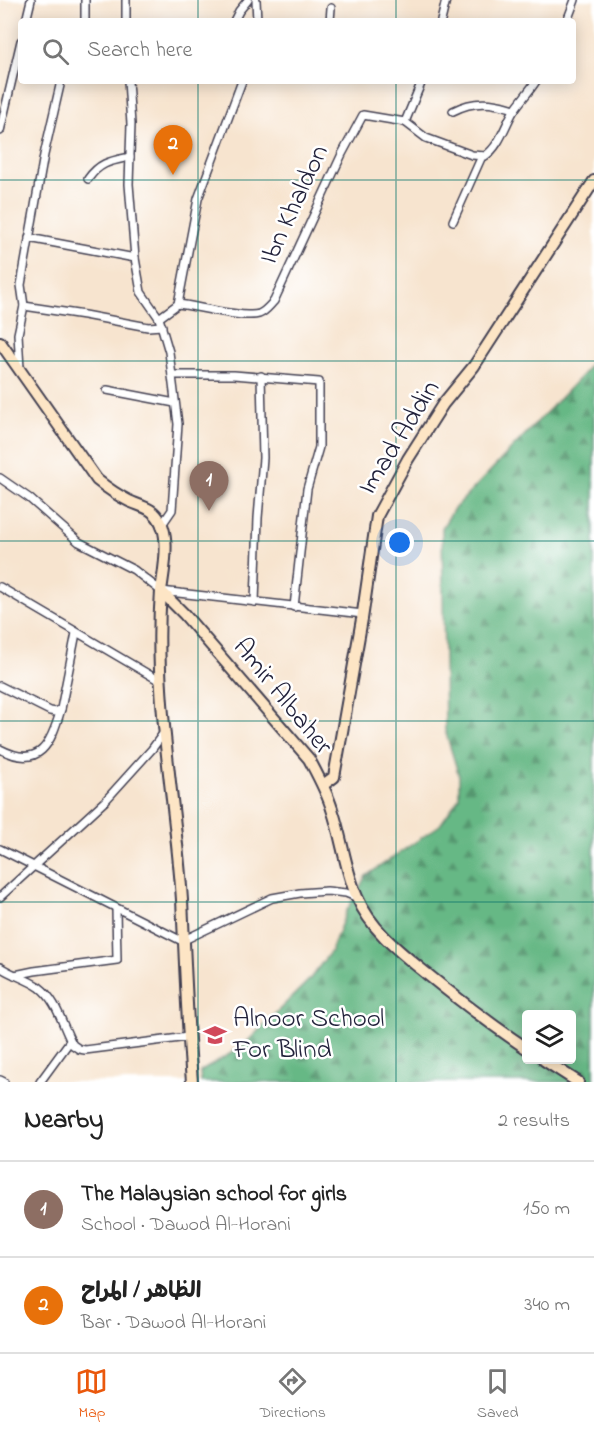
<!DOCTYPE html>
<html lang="en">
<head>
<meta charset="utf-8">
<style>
	body { margin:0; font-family:"Indie Flower","Playpen Sans Arabic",sans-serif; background:#f6f6f6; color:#222 }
	.controls { position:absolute; right:18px; bottom:18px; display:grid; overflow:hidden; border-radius:6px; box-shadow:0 3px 15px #0003 }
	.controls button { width:54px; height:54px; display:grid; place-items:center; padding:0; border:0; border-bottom:2px solid #e0e0e0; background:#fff; color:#222; font:30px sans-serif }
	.you { position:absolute; left:400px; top:543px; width:21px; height:21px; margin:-15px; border:4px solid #fff; border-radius:50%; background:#1a73e8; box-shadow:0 0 0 9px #1a73e833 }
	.badge { display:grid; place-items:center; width:39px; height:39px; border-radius:50%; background:#ea580c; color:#fff; font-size:20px; font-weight:700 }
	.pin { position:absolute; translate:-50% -50px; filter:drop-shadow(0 2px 3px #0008) }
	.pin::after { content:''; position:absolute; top:32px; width:21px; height:18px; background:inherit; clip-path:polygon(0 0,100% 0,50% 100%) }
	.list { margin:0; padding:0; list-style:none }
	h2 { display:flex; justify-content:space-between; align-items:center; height:78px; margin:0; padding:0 24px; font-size:26px }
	h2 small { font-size:20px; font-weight:400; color:#767676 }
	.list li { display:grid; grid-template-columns:39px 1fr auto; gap:18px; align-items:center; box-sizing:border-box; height:96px; padding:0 24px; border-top:2px solid #e0e0e0 }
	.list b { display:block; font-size:22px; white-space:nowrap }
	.list p { margin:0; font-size:20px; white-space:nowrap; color:#767676 }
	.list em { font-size:20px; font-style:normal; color:#767676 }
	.icon { flex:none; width:33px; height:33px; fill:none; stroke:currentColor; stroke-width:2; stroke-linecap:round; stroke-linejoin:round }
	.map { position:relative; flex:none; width:594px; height:1082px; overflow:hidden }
	.search { position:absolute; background:#fff; box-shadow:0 3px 15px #0003; left:18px; right:18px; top:18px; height:66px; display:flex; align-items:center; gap:15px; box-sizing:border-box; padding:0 21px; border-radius:6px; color:#767676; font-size:22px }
	.sheet { height:270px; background:#fff }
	nav { display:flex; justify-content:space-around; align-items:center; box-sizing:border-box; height:84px; border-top:2px solid #e0e0e0; background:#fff; font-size:16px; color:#767676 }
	nav a { display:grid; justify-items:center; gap:3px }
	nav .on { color:#ea580c }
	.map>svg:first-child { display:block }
</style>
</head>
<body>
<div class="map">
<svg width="594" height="1082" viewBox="0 0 594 1082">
	<defs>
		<pattern id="forest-firs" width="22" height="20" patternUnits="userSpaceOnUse" patternTransform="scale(1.5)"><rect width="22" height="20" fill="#66b885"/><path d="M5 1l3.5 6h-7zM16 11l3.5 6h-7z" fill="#54956e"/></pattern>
	</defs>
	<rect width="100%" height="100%" fill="#fff"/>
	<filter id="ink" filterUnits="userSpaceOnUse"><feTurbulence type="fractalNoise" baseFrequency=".0167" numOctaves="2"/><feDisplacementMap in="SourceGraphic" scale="12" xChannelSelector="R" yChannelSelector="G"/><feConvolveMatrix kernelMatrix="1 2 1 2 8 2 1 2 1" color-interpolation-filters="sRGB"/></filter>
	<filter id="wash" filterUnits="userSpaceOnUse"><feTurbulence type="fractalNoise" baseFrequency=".008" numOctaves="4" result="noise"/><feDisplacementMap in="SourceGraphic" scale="24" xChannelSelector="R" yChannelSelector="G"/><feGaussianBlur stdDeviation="1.35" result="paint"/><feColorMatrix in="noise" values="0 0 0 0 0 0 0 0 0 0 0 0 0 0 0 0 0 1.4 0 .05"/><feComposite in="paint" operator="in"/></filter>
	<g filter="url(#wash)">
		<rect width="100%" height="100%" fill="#f7e4cf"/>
		<!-- forest -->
		<path fill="url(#forest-firs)" stroke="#446d60" stroke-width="1.5" fill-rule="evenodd" d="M594 358V1082H201L200 1072 243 1046 309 980 331 951 346 912 366 876 440 825 459 798V776L445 730 442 528 453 510 584 373ZM526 1014H572V1060H526Z"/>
	</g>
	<g filter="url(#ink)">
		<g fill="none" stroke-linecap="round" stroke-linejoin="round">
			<!-- street casing -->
			<g stroke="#423f51" stroke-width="10">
				<g id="street">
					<polyline points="85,0 85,21"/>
					<polyline points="126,0 126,21"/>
					<polyline points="256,0 257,21"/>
					<polyline points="26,21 31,0"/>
					<polyline points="234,21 239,11 248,0"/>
					<polyline points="330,21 331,8"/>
					<polyline points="441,21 446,0"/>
					<polyline points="567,21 575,0"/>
					<polyline points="128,81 131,124 129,184 135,258 141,292 159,318 169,352 178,424 172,510 161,526"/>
					<path d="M453 111C474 100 492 102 515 109"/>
					<path d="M405 122 426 138 472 155 485 156C499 147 505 126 513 112 520 101 529 92 536 81"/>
					<polyline points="0,131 21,41"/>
					<path d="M88 179C100 162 111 161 130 157"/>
					<polyline points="453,221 482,156"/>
					<polyline points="29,238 135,258"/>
					<path d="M178 304C196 306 245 319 259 314 266 311 269 306 274 301L342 154 363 115 405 122 422 81"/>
					<polyline points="24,306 84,315 148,327 162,326"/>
					<polyline points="159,318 178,304 198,199 242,81"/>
					<polyline points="20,369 18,334 24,306 21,285 44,155 61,81"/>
					<polyline points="172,375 234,375 319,382 319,447 307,489 294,607"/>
					<polyline points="107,390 175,403"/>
					<polyline points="0,478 29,498 79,542 134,570 161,591 363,614"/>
					<polyline points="0,587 160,681"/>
					<polyline points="255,602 258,518 263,458 261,376"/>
					<polyline points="0,686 50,711 56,712 61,709 76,633"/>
					<path d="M0 749C40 770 51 744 61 709"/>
					<polyline points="0,849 182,941 272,898 300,893 327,891 346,893 356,897"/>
					<polyline points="0,897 105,801 152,749 165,731"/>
					<path d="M0 967C12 975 27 979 39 987 58 1001 62 1026 73 1045L79 1049 85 1050 188 1037"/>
					<polyline points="15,975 34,971 117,960 116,909"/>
					<polyline points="0,1080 4,1082"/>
					<polyline points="40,1082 70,1041"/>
				</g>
			</g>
			<!-- secondary casing -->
			<g stroke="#423f51" stroke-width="14">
				<g id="secondary">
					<path d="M0 342 97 480C107 488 117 495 129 501 135 504 144 506 150 510 174 525 164 568 161 591L184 614 309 759C318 776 327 792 332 809 342 838 345 869 357 897 371 930 400 952 427 974 459 1000 492 1025 526 1048"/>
					<path d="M161 591C153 694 175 796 182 900 185 960 187 1021 192 1082"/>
					<polyline points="323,785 334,777 362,619 377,516 408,459 443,404 474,366 594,181"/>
					<polyline points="544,1060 578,1082"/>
				</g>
			</g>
			<!-- street -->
			<use href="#street" stroke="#fff" stroke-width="7"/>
			<!-- secondary -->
			<use href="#secondary" stroke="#fde5c5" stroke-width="10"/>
		</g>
	</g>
	<!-- grid -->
	<path fill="none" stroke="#0f766e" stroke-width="1.5" stroke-opacity="0.55" d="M198 0V21M396 0V21M198 81V1082M396 81V1082M0 180H594M0 361H594M0 541H594M0 721H594M0 902H594"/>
	<!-- icons -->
	<defs>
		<g id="school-bare" transform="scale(1.8)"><path d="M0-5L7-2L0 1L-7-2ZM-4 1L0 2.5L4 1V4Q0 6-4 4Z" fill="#d1495b" stroke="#fff" stroke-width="2.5" paint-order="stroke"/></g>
	</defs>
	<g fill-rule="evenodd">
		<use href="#school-bare" x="215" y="1035"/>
	</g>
	<g text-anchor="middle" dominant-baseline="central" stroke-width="5" stroke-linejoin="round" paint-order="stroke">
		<!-- street labels -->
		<g font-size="27" fill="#22223b" stroke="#fff">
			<text transform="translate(295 205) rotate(-65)">Ibn Khaldon</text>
			<text transform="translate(400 438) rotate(-58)">Imad Addin</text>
			<text transform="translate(282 697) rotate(51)">Amir Albaher</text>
		</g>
		<!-- poi labels -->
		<g font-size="27" fill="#22223b" stroke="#fff" text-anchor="start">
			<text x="233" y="1019">Alnoor School<tspan x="233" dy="31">For Blind</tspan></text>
		</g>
	</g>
</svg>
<div class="controls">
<button><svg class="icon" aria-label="layers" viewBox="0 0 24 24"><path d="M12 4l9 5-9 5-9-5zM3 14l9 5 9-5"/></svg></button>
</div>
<div class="you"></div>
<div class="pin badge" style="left:209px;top:511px;background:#8d6e63">1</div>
<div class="pin badge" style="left:173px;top:175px;background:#e8710a">2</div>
<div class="search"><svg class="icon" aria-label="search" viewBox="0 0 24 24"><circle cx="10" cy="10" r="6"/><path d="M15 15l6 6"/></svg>Search here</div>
</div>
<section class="sheet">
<h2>Nearby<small>2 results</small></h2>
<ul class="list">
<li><span class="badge" style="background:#8d6e63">1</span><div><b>The Malaysian school for girls</b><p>School · Dawod Al-Horani</p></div><em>150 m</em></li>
<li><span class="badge" style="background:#e8710a">2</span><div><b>الظاهر / المراح</b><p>Bar · Dawod Al-Horani</p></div><em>340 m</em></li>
</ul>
</section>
<nav>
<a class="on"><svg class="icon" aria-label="map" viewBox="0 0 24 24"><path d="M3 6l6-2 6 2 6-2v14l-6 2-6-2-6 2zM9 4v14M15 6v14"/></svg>Map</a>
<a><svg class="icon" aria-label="directions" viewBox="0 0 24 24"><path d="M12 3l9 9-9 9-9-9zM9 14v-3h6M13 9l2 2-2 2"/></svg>Directions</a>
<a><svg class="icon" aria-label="saved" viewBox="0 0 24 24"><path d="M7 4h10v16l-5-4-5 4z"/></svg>Saved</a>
</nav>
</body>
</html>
